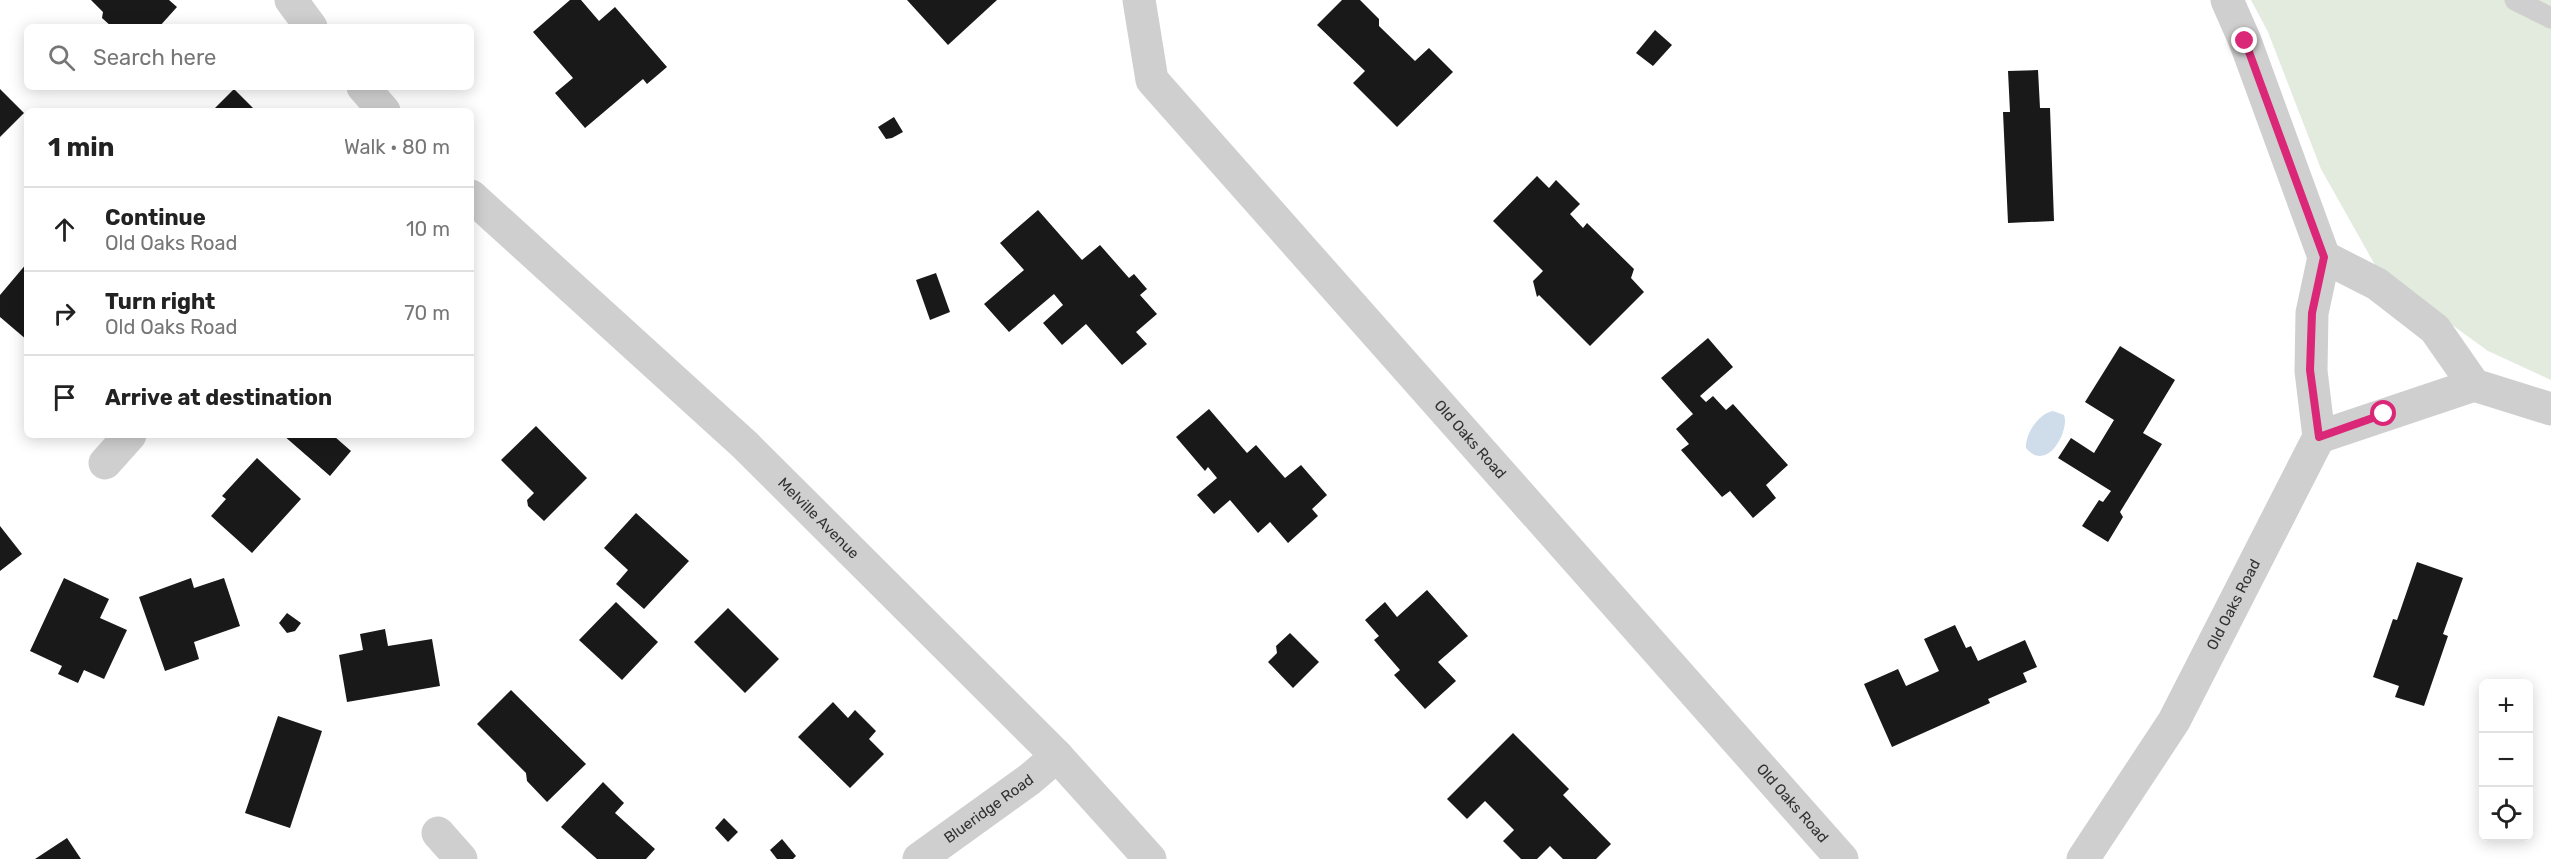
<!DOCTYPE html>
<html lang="en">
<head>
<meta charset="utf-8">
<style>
	body { margin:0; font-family:Rubik,sans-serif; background:#f2f2f2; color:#222 }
	.controls { position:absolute; right:18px; bottom:18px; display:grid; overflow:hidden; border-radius:9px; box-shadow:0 3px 15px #0003 }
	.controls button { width:54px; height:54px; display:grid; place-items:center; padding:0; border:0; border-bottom:2px solid #e0e0e0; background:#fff; color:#222; font:30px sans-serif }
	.stop { position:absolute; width:18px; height:18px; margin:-14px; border:4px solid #db2777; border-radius:50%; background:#fff }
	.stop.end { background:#db2777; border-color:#fff; box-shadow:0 2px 6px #0008 }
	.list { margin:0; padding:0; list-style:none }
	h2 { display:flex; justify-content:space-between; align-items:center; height:78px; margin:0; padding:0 24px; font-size:26px }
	h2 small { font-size:20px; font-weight:400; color:#767676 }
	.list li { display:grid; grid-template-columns:39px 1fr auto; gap:18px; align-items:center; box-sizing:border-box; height:84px; padding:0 24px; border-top:2px solid #e0e0e0 }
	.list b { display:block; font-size:22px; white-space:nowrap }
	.list p { margin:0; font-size:20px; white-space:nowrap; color:#767676 }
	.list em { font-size:20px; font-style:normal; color:#767676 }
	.icon { flex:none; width:33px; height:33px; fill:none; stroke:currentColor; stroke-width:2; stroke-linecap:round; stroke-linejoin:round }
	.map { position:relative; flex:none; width:2551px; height:859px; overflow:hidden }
	.search { position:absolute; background:#fff; box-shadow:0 3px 15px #0003; left:24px; top:24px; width:450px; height:66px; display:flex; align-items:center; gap:15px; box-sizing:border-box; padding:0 21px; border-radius:9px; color:#767676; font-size:22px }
	.panel { position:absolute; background:#fff; box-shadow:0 3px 15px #0003; left:24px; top:108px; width:450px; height:330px; border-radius:9px }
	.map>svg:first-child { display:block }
</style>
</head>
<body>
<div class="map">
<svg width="2551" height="859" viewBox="0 0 2551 859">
	<rect width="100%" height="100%" fill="#fff"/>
	<!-- green -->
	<polygon fill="#e3eade" points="2251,0 2551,0 2551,380 2488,351 2379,272 2321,169 2268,32"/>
	<!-- water -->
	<path fill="#cfddeb" d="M2053 411 2064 415C2070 429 2048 474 2026 448 2025 434 2039 413 2053 411Z"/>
	<!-- building -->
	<g fill="#191919">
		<polygon points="91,0 169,0 177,7 159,27 112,27 102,18 103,12"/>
		<polygon points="570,0 581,0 599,21 615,7 667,67 647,84 643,79 585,128 555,93 573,78 533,32"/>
		<polygon points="907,0 997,0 948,45"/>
		<polygon points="1342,0 1360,0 1379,19 1379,26 1415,61 1429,48 1453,72 1397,127 1353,83 1365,71 1317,25"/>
		<polygon points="1655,30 1672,45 1653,66 1636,53"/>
		<polygon points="2038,70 2040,108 2050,108 2054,221 2008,223 2003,112 2010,112 2008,71"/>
		<polygon points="0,89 24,113 0,137"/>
		<polygon points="234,89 256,111 212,111"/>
		<polygon points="894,117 903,132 892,138 886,139 878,127"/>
		<polygon points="1537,176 1549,188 1556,180 1580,204 1570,214 1583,228 1587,223 1634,269 1631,278 1644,292 1590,346 1539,295 1537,297 1533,281 1543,271 1493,221"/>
		<polygon points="1038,210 1082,260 1100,245 1129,278 1134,274 1147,289 1140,295 1157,314 1136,332 1147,344 1122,365 1086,324 1062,345 1043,323 1063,305 1054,294 1009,332 984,304 1024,270 1000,243"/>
		<polygon points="27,263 27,340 0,317 0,295"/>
		<polygon points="936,273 950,312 930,320 916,280"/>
		<polygon points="1708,338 1733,367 1700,396 1706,402 1713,396 1726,410 1733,404 1788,465 1766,485 1776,498 1753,518 1730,491 1722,497 1681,450 1689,444 1676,429 1693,414 1661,378"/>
		<polygon points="2120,346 2175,380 2143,433 2162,444 2120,512 2123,517 2108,542 2082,526 2099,500 2103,502 2111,491 2058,458 2071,438 2094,453 2114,420 2085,402"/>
		<polygon points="1209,409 1247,453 1256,445 1285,478 1301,465 1327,495 1312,509 1318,516 1288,543 1270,522 1258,533 1230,500 1214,514 1197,495 1217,478 1208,467 1205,471 1176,437"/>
		<polygon points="536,426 587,478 544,521 528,506 527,500 534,493 501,460"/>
		<polygon points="283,435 336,435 335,437 351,451 330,476"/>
		<polygon points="257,458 301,499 252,553 211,516 226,499 222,496"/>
		<polygon points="636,513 689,561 644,609 616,584 628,570 604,548"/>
		<polygon points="0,526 22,554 0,571"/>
		<polygon points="2417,562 2463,578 2443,634 2448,636 2424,706 2395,697 2399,686 2373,677 2393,619 2397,620"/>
		<polygon points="64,578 109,599 100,618 127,630 104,679 84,670 78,683 58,674 62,666 30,651"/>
		<polygon points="191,578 194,588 224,578 240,626 194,642 199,659 165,671 139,597"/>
		<polygon points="1427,590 1468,636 1438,662 1456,681 1425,709 1394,675 1400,670 1374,640 1379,636 1365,620 1385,602 1397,617"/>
		<polygon points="616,602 658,642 622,680 579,640"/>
		<polygon points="728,608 779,659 745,693 694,642"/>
		<polygon points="287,613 301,623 295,631 287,633 279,623"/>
		<polygon points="1955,625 1966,648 1971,646 1978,661 2025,640 2037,667 2023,673 2027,682 1988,699 1990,703 1892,747 1864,684 1898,669 1906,686 1939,671 1924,639"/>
		<polygon points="385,629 388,646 432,639 440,686 347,702 339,655 363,650 360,634"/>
		<polygon points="1290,633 1319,662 1293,688 1268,662 1277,653 1276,646"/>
		<polygon points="511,690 586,764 547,802 527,781 526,773 477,724"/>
		<polygon points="833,702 848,718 855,710 876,731 869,739 884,754 850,788 798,737"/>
		<polygon points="278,716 322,731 290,828 245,813"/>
		<polygon points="1513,733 1569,789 1563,795 1611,844 1596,859 1563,859 1550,846 1537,859 1521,859 1503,841 1514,830 1485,801 1467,819 1447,799"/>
		<polygon points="603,782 624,803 615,813 655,849 646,859 597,859 561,827"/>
		<polygon points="724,818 738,832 728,842 715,828"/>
		<polygon points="67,838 81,859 35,859"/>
		<polygon points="782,839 796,856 793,859 777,859 770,850"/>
	</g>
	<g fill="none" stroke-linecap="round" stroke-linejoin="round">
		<!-- service -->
		<polyline stroke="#cfcfcf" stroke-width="21" points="2515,0 2551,18"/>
		<!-- minor -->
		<g stroke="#cfcfcf" stroke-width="33">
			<path id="s1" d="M1139 0 1152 80 1842 859"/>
			<polyline points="2324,257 2377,284 2435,329 2474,385"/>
			<polyline points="2474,385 2551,409"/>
			<polyline points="2319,437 2474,385"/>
			<polyline points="105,463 130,435"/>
			<polyline points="438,833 461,859"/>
			<path id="s2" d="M919 859 1030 779 1057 756"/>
			<path id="s3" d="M2083 859 2174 721 2319 437 2311 371 2312 313 2324 257 2245 41 2227 0"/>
		</g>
		<!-- tertiary -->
		<g stroke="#cfcfcf" stroke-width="33">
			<polyline points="291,0 311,27"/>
			<polyline points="363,87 384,111"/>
			<path id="s4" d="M471 196 745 445 1057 756 1150 859"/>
		</g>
	</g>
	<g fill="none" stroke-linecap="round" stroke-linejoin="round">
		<!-- route -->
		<polyline stroke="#db2777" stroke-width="8" points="2245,41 2324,257 2312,313 2310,370 2319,437 2384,414"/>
	</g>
	<g text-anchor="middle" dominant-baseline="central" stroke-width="6" stroke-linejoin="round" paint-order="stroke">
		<!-- street labels -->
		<g font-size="15" fill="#323232" stroke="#fff">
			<text stroke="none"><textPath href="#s1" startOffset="561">Old Oaks Road</textPath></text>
			<text stroke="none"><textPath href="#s4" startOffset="474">Melville Avenue</textPath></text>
			<text stroke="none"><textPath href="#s3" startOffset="296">Old Oaks Road</textPath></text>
			<text stroke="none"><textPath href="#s1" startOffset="1047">Old Oaks Road</textPath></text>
			<text stroke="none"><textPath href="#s2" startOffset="86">Blueridge Road</textPath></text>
		</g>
	</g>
</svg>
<div class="controls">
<button>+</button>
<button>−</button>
<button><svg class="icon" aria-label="locate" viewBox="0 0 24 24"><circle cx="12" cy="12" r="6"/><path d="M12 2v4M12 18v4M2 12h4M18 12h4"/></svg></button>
</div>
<div class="stop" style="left:2384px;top:414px"></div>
<div class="stop end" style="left:2245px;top:41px"></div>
<div class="search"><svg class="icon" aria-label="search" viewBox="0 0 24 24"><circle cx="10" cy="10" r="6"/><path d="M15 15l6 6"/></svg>Search here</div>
<section class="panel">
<h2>1 min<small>Walk · 80 m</small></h2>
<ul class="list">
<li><svg class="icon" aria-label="ahead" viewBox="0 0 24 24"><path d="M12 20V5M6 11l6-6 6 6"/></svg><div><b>Continue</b><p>Old Oaks Road</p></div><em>10 m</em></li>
<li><svg class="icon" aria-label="right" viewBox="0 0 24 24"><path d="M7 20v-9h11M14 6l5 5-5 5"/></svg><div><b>Turn right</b><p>Old Oaks Road</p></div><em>70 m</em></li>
<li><svg class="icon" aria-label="arrive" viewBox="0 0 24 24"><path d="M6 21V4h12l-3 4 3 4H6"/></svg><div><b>Arrive at destination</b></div></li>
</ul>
</section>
</div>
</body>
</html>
